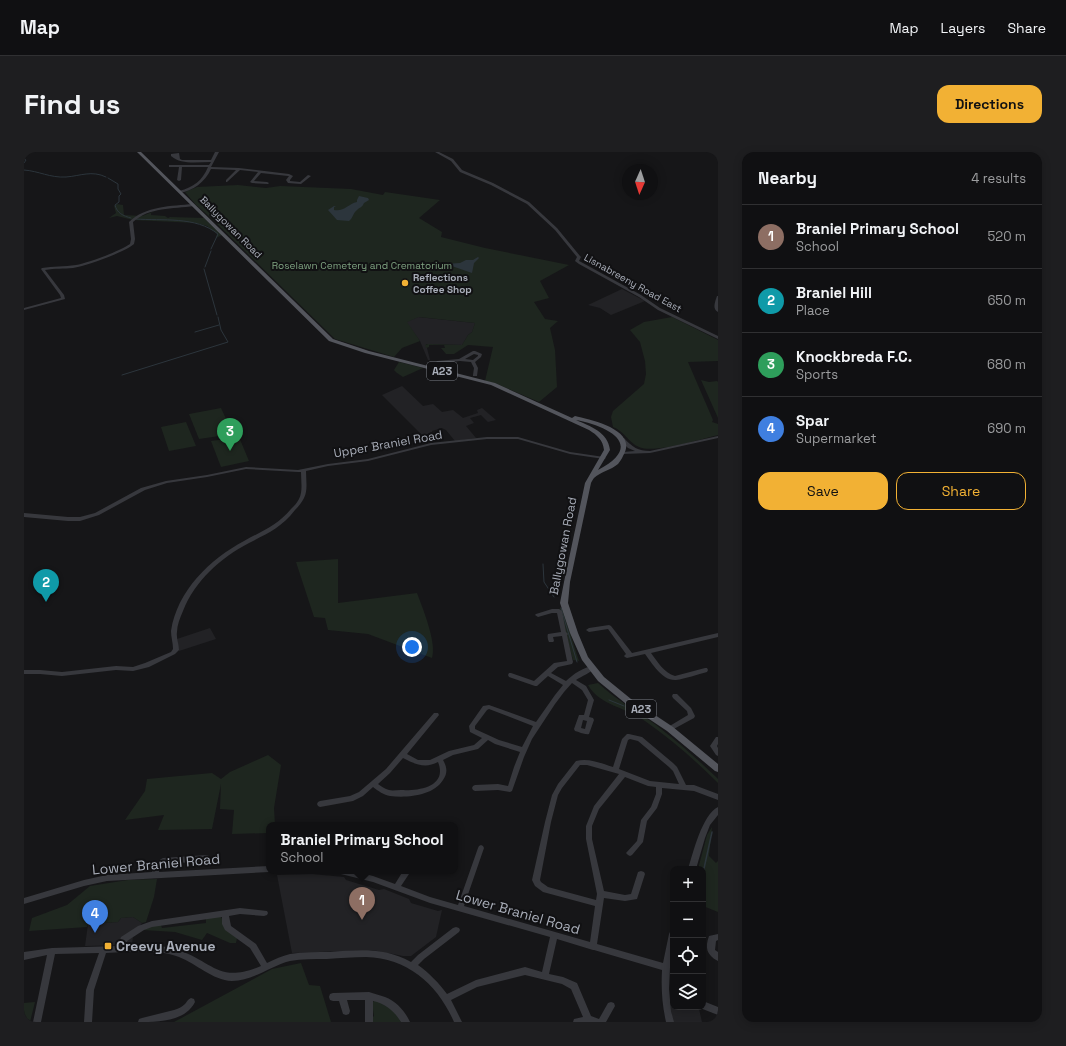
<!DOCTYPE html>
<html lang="en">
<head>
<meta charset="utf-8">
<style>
	body { margin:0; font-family:"Space Grotesk",sans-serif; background:#1e1e20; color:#f1f3f6 }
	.controls { position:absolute; right:12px; bottom:12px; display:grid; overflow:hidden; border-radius:8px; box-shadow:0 2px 10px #0003 }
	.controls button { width:36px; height:36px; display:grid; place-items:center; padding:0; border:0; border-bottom:1px solid #303032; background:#101012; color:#f1f3f6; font:20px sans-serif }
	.compass { position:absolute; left:598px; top:12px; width:36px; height:36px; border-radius:50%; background:#101012; box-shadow:0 2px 10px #0003; rotate:183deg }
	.you { position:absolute; left:388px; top:495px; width:14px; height:14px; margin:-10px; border:3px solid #fff; border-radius:50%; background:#1a73e8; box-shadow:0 0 0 6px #1a73e833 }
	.badge { display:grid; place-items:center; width:26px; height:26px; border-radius:50%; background:#f2b134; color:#fff; font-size:13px; font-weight:700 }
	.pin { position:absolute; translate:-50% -33px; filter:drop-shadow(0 1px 2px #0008) }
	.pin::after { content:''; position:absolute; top:21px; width:14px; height:12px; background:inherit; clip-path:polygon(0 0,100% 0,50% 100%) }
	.popup { position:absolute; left:242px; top:670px; width:192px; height:52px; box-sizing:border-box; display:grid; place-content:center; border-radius:8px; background:#101012; filter:drop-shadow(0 1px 3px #0005); font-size:13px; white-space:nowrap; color:#9c9d9f }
	.popup b { font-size:15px; color:#f1f3f6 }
	.popup::after { content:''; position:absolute; left:50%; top:100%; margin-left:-8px; border:8px solid transparent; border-top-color:#101012 }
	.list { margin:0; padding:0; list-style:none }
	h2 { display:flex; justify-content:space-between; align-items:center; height:52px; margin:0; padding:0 16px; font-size:17px }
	h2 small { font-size:13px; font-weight:400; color:#9c9d9f }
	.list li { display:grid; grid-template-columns:26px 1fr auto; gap:12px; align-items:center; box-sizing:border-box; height:64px; padding:0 16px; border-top:1px solid #303032 }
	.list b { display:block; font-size:15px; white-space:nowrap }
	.list p { margin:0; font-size:13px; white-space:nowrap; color:#9c9d9f }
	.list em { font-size:13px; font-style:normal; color:#9c9d9f }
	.actions { display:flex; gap:8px; padding:12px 16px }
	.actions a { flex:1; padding:9px 0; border:1px solid #f2b134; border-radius:12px; text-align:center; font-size:14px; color:#f2b134 }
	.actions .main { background:#f2b134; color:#111 }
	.icon { flex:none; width:22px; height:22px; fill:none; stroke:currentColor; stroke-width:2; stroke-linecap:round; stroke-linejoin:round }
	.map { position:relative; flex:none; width:694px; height:870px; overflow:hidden; border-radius:12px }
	header { display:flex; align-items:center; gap:24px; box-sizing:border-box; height:56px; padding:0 20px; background:#101012; border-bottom:1px solid #303032 }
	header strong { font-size:19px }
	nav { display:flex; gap:22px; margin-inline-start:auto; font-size:14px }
	.intro { display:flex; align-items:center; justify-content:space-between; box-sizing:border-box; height:96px; padding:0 24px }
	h1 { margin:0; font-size:28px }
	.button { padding:10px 18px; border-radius:12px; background:#f2b134; color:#111; font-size:14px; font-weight:700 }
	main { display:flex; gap:24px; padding:0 24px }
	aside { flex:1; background:#101012; border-radius:12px; box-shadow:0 2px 10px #0003 }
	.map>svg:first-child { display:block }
</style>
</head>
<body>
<header>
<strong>Map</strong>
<nav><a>Map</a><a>Layers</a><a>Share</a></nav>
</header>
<div class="intro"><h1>Find us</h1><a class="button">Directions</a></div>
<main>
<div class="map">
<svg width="694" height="870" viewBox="0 0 694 870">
	<rect width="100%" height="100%" fill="#161618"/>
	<!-- built -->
	<g fill="#222225">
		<polygon points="598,137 621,149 587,163 576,156 564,153"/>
		<polygon points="394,165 451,171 448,180 444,183 438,193 402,192 406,208 404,208 396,189 382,170"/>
		<polygon points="378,234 399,254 409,252 418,260 429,258 439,266 454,261 453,258 458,256 472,268 464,270 457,263 446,266 450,271 442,274 452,286 431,289 422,278 418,276 408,279 408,280 399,284 358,243"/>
		<polygon points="186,476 192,487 155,499 153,487"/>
		<polygon points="288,722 320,725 322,728 355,738 360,737 385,747 387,751 414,759 418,758 412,785 387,804 379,804 348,798 268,801 253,723"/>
		<polygon points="109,765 118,771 109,784 108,793 61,794 64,772 94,770 97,766"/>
		<polygon points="648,849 649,855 671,855 675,857 678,870 649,870 646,853"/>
	</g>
	<!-- green -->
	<g fill="#1e261f">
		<polygon points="214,33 242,36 256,34 327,37 359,43 361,40 416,48 395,66 418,80 417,85 461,96 545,113 516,129 525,146 510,150 521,167 534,169 526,176 531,198 533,235 515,250 473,232 461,229 469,195 444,193 430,202 422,202 417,196 421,196 420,193 405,193 405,195 402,196 401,193 404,192 438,193 444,183 448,180 451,171 395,165 383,170 396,189 378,196 370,205 311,187 186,65 172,53 161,40 173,35"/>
		<polygon points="93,52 99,53 100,63 118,64 134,58 127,61 127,63 141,64 144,66 146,65 180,66 198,83 192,86 193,82 183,74 172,71 109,68 93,64 85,66 92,61 90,54"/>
		<path d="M648 165 694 188V209L664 210 689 268 688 270 694 272V283C677 287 630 302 615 295 605 291 600 279 589 275L587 265 589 259 620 232 622 222 621 209 616 190 606 178 620 170Z"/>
		<polygon points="375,210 399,216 379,225 373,221 370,218"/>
		<polygon points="677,228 685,230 693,229 694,230 694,266"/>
		<polygon points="197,256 209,282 175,287 165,262"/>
		<polygon points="162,270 172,294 145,299 137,275"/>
		<polygon points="215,285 225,309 197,315 187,289"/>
		<path d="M314 407V451L393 441C399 457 413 491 408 506L344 482 304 478 301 466 290 465 272 410Z"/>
		<polygon points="538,456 555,509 549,508 535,457"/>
		<path d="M574 531C592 548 613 559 632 573 653 589 672 606 691 624L694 627V631C672 609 647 587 621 569 602 555 576 554 564 533Z"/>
		<polygon points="244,603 257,613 250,656 251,673 245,673 245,681 208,682 210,658 196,657 197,632 188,677 134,678 140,663 101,668 121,639 123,627 188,621 197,627 206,620"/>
		<polygon points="688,675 685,704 692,711 694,709 694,760 679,754 679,717 674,717 683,683"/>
		<polygon points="133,727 130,745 122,770 118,771 109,765 97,766 94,770 64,772 63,775 5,779 8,766 43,753 66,734 104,728"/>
		<polygon points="196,764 213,786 212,791 206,791 183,781 178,788 151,780 119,778 130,773 137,773 138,776 182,771 182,767"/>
		<polygon points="277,811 285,833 296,834 307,870 150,870 248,817"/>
		<polygon points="351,848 369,858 377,870 347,870 347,867 350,864 348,851"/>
		<polygon points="11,850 6,870 0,870 0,851"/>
	</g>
	<!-- water -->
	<g fill="#2c353c">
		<path d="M335 44 344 46 345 48 340 51C338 56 336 55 333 58 329 61 329 66 325 69L313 68 304 58 310 54 312 55H310V58C320 60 324 52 333 50V48Z"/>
		<polygon points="454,105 455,106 450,111 448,121 422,112 436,111 442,108 449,108"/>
	</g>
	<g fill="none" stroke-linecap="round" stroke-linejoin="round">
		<!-- stream-far1 -->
		<g stroke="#2c353c" stroke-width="1">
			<polyline points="0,7 2,8 0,11"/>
			<path d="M0 18C15 19 26 26 42 25 56 24 68 18 82 25"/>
			<path d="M84 26 94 32V37L97 42 95 44V50L91 53C93 61 99 64 107 66"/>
			<path d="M112 67C138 69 172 64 194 82L187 97"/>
			<polyline points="181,115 187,99"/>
			<polyline points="180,117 193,163"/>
			<polyline points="171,180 195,173"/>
			<polyline points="98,223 204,190 197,178 194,165"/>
			<polyline points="519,412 520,430 530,445"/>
			<polyline points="537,456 553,510"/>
			<polyline points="585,548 600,554"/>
		</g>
		<!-- stream -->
		<polyline stroke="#2c353c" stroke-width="1.5" points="679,721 688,680"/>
		<!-- minor -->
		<g fill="#37383d" fill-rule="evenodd">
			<path d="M191 0H195L187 15 215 16 265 22 269 24 266 28V29L276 30 284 23 287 24 277 32 264 31 262 28 265 24H264L237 21 230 29 243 30 245 31 244 32 228 31 226 30 234 20 216 18 203 30H202V28L212 18 187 17C181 30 169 39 155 41V39C170 35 178 29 184 15H158L157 28 155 29 153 28 155 15H145V13H185L187 10C173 10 157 13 147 4V2L155 1 156 7 158 8H187Z"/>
			<polygon points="411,0 415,0 429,7 438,18 469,31 505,50 533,76 556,104 557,105 555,109 557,110 617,143 636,156 694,184 694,187 634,158 615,145 555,112 551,109 553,105 531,78 503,52 467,33 436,20 427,9"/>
			<path d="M169 52H170V54C149 57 125 55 109 70L111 87 110 92C101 100 62 114 49 116 40 117 31 116 21 118L40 143 41 147 0 158V156L37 146 36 143 17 117 18 116C29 114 40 115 52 113 64 111 96 99 106 92L107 87 105 70C121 54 148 54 169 52Z"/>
			<path d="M693 144H694V160C688 157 691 150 693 144Z"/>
			<path d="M449 199H451L458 202 457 205 451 210 454 216 453 224H449V223L450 216 447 210 436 209 415 211 411 218H409L407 217 413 209 435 207ZM450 202 454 203V204L449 208 441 207Z"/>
			<path d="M694 284V286L626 301 599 302 597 301 599 300 611 299 604 296 596 288V286H600C608 295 614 299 626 299Z"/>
			<path d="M463 285H494L546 300 580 305 582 306 580 307 546 302 494 287H463L407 293 344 309 304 314 282 319C282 328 284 338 280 346 278 350 275 354 271 358 257 376 244 381 225 391 196 406 171 429 159 459 156 466 153 473 153 480 152 486 155 492 155 498L151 502 125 515 109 519 92 518 38 524 16 522H0V518H16L38 520 92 514 109 515 121 511 147 500 149 497C149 491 147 485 147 479 153 439 186 407 220 389 238 379 254 373 267 357 270 354 273 351 275 347 279 339 277 329 277 320H274L222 317 183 325 143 331 121 338 75 363 56 369H44L0 365V361L44 365H56L71 361 117 336 142 329 183 323 222 315 274 318 304 312 344 307 407 291Z"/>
			<path d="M528 457H535L538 459 542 480 544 482 543 483 549 510 548 512 534 515 527 521 542 529C548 523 561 514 570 514L571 516C566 521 558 524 552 528L562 534 570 548 565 565 569 566 570 568 565 582C561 583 555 580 551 579L550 577 555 563H560L564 548 558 538 548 531 540 540 531 552 508 587 500 605 488 639 486 640 474 638 451 639 449 638 448 636 449 634 451 633 474 632 484 634 490 615 496 600 471 592 464 588 454 597 429 603 419 608C423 615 424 621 419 628 409 644 383 646 366 644 360 643 354 639 349 635L339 644 329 649 296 655 294 654 293 652 294 650 296 649 326 644 335 640 362 617 410 561H414L415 563 383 602 394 608H406L425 599 450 593 458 586 446 580 445 574 459 554 465 553 512 570 531 543 539 533 524 524 513 534H511L485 525 484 523 485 521H487L510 529 530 511 543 509 538 484 529 485 530 489 529 490H525C524 488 523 484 524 482L537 480 533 461H528L514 465 511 463 512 462ZM465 557 509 574 498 595 475 588 451 577V574L463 558ZM559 568 563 569 561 577 557 576ZM379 606C391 612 401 617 414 610 424 635 394 639 377 638 373 638 368 639 365 638 361 637 357 634 354 632L366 621Z"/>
			<path d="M585 473 587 474 608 501 694 481V485L627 501C633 509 640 521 651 524L681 516H683L684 518 683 520C674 522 661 527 652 528 638 529 628 511 621 502L603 506 601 505 600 504 602 502 584 477 565 480 562 478 565 476Z"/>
			<polygon points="649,542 653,542 667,556 671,564 670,566 646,579 644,579 643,577 644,575 664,563 663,559 649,546 648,544"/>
			<path d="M603 582H605L618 585 649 611 653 615 662 633H670L694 642V648L670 639 638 636V642L633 656 623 669 619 690 608 703 606 704 604 703 602 701 613 689 617 668 627 655 632 642V635L624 634 601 625 575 657 568 674V687L580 739 601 743 607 742 614 720 617 719 620 720 621 722 613 747 601 749 580 746 573 792 639 811 645 782 646 780 649 779V799L646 815 645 837 647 859 650 870H642C638 852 637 836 638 818L570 798H569L533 787 525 822 539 825 553 831 567 864 575 867 584 851 587 850 590 851 591 854 582 870H549L550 867 559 865 547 837 538 832 501 823 453 835 427 848 438 870H430C414 833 384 806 342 805 329 805 316 806 303 807 290 807 278 807 266 809 246 814 229 829 208 829 188 828 173 812 155 805 133 797 106 800 82 801L70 838 68 870H60L62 838 75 801 31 802 17 870H9L23 803 0 808V800L28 796 94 794 97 785 114 774 128 769 216 756 243 759 244 761 243 763 240 764 216 762 205 764 207 774 232 792 243 811C251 807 258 804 266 802 279 800 293 800 306 800 335 798 360 795 387 810L394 803 429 776 432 775 435 776 436 778 435 780 400 807 394 813C405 821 415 831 423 842L452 828 501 815 518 820 526 785 406 751 349 730 317 722 314 721 313 719H329L349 724 371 732 379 719H387L377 734 406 745 434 753 454 696 455 694 457 693 459 694 460 696 440 754 566 790 571 754 519 740 511 734 508 728 521 670 528 643 534 632 552 609C565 606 576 611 589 615L598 587ZM606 587 614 589 645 615 649 619 655 632 626 629 595 617 604 588ZM556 613H563L595 622 570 654 562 674V687L573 742 572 748 524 735 517 730 516 728 527 670 534 643 538 636ZM198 765V772L201 778 226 796 237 814C194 832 190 810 154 798 137 792 119 793 102 793L103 789 120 778 128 775Z"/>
			<polygon points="692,585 694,585 694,592 693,594 694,596 694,604 692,603 686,594"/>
			<path d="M694 655V663L686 673 681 686 672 717H664C669 701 678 663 694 655Z"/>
			<polygon points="183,703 185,704 187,706 185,708 183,709 140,712 136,715 135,720 245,714 245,719 248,719 245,720 83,729 60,734 0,752 0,746 60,728 83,723 128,720 130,711 139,706"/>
			<path d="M694 782V788L692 789 691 798 694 800V809C682 803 681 795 685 784Z"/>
			<path d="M345 840C350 842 356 843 361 845 372 849 381 859 386 870H377C370 859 362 852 349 849V870H341V848H323L326 859 325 862 322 863 319 862 315 849H309L306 848 305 845 306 842 309 841Z"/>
			<path d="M167 846 170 847 171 850C161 870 133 870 114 870L115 867 118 866 150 858C154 857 158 855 161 852 163 850 163 848 167 846Z"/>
			<polygon points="679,849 694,855 694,863 676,856 676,855 679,855"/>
		</g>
		<!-- major -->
		<path fill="#53555c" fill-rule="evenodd" d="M113 0H117L309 187 345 199 471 231 548 266 551 264C568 268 615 278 599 304 598 307 596 309 594 312 587 318 576 320 570 326 569 327 568 329 567 331L546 430 544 451 554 481 564 505 580 525 607 547 649 575 694 612V620L691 619 643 579 601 551 574 529 558 508 546 481 536 451 540 430 561 331 580 298C579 288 573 283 565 278L467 233 341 201 305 189ZM552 268C584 274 622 293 574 318L586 298C584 280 566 274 552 268Z"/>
	</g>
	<!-- markers -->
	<g fill="#f2b134" stroke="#111113" stroke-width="1.5">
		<circle cx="381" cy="131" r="4"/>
		<rect x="80" y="790" width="8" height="8" rx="2"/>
	</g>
	<g text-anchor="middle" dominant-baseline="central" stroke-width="4" stroke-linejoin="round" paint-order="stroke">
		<!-- far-street labels -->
		<g font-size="10" fill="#a8adb8" stroke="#111113">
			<text transform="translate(207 75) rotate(45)">Ballygowan Road</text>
			<text transform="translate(609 131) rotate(29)">Lisnabreeny Road East</text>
		</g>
		<!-- far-park labels -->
		<g font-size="10" fill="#7fa381" stroke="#111113">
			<text x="338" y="113">Roselawn Cemetery and Crematorium</text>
		</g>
		<!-- far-poi labels -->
		<g font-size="10" font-weight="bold" fill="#a8adb8" stroke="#111113" text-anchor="start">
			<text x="389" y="125">Reflections<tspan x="389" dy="12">Coffee Shop</tspan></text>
		</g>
		<!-- shield labels -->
		<g fill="#111113" stroke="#7b7e86" stroke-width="1">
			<rect x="403" y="210" width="30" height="18" rx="3"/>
			<rect x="602" y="548" width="30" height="18" rx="3"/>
		</g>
		<g font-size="11" font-weight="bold" fill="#a8adb8">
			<text x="418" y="219">A23</text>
			<text x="617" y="557">A23</text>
		</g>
		<!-- street labels -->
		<g font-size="12" fill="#a8adb8" stroke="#111113">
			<text transform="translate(364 292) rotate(-10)">Upper Braniel Road</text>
			<text transform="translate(539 394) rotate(-79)">Ballygowan Road</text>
		</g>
		<!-- near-street labels -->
		<g font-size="14" fill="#a8adb8" stroke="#111113">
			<text transform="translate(132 712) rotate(-5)">Lower Braniel Road</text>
			<text transform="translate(494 760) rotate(16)">Lower Braniel Road</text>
		</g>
		<!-- near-poi labels -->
		<g font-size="14" font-weight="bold" fill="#a8adb8" stroke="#111113" text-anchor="start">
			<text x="92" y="794">Creevy Avenue</text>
		</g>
	</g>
</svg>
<div class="controls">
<button>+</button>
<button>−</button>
<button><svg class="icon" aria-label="locate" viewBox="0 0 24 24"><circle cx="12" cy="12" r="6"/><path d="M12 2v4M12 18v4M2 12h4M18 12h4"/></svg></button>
<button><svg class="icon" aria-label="layers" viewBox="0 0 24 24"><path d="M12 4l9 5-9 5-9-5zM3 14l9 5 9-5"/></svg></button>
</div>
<svg class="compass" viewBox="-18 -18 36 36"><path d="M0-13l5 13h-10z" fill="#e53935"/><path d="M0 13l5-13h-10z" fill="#9c9d9f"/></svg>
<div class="you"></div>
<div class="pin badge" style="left:338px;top:768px;background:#8d6e63">1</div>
<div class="popup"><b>Braniel Primary School</b>School</div>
<div class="pin badge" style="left:22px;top:450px;background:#0f9aa8">2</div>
<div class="pin badge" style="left:206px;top:299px;background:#2e9e5b">3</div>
<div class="pin badge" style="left:71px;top:781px;background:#3f7fe0">4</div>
</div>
<aside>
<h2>Nearby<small>4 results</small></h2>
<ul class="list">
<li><span class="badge" style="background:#8d6e63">1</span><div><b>Braniel Primary School</b><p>School</p></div><em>520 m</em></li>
<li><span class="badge" style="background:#0f9aa8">2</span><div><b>Braniel Hill</b><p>Place</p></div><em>650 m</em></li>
<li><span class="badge" style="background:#2e9e5b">3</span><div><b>Knockbreda F.C.</b><p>Sports</p></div><em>680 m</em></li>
<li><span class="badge" style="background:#3f7fe0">4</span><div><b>Spar</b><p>Supermarket</p></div><em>690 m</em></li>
</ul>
<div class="actions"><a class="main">Save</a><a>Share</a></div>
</aside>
</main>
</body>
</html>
